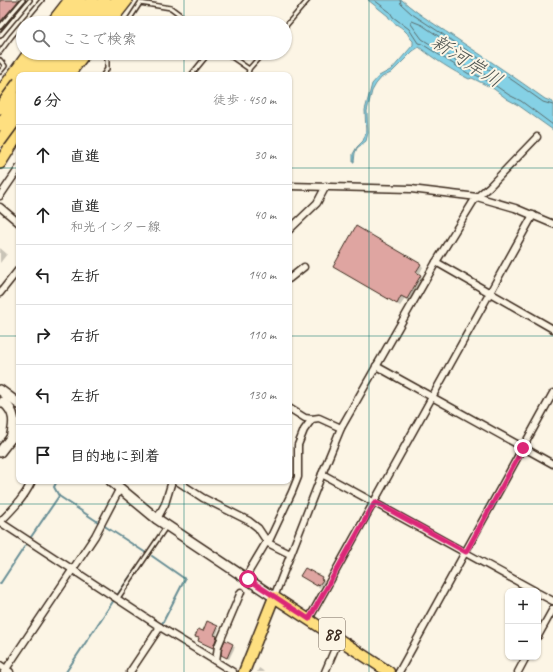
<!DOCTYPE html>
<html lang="ja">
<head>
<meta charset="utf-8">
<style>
	body { margin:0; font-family:Caveat,"Klee One",sans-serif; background:#f6f6f6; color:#222 }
	.controls { position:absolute; right:12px; bottom:12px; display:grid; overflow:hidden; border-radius:8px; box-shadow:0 1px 3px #0004 }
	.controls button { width:36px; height:36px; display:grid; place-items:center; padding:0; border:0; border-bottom:1px solid #e0e0e0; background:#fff; color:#222; font:20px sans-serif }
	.stop { position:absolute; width:12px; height:12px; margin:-9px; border:3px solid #db2777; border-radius:50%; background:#fff }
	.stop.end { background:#db2777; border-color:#fff; box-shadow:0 1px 4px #0008 }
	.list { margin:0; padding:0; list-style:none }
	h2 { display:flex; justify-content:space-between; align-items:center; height:52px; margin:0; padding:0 16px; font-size:17px }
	h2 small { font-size:13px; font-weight:400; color:#767676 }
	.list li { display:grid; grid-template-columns:26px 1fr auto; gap:12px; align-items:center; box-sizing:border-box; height:60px; padding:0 16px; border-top:1px solid #e0e0e0 }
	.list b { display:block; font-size:15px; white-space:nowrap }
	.list p { margin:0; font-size:13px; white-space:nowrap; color:#767676 }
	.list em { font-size:13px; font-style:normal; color:#767676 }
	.icon { flex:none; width:22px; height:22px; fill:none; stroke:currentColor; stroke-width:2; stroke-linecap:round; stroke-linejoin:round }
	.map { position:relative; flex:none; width:553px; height:672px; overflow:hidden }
	.search { position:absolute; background:#fff; box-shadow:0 1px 3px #0004; left:16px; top:16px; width:276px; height:44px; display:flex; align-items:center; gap:10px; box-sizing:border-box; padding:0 14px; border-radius:22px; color:#767676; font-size:15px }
	.panel { position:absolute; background:#fff; box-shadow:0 1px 3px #0004; left:16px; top:72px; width:276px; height:412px; border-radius:8px }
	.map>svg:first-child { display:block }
</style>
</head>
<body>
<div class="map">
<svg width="553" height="672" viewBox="0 0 553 672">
	<rect width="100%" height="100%" fill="#fcf5e5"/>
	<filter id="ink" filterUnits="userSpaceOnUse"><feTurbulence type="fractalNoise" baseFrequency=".025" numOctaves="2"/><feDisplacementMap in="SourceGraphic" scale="8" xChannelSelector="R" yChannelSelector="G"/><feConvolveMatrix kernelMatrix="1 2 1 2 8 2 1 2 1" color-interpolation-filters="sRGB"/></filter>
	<g filter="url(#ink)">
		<!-- water -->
		<path fill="#85d1e5" stroke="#678e95" d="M368 0H402C420 16 441 28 460 41 489 60 517 79 545 99L553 102V130L518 105 507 99 494 89 472 78 469 79C453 71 434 59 419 47L413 51 391 73 382 77 376 84 372 91 367 111 368 133 366 141 357 148 355 153 354 162H353V154L357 147 363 141 366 133 365 110 372 84 379 76 392 69 413 45V41C409 38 409 34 405 31 400 25 391 23 388 16Z"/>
		<!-- shadow -->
		<g fill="#0003">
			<polygon points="2,0 27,0 1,31 0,29 0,2"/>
			<polygon points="0,248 7,254 0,263"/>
			<polygon points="420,264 423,267 419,275 424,279 410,302 405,299 400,306 337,269 334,266"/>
			<polygon points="301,576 321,578 324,581 324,582 325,584 323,587 321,586 320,588"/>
			<polygon points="218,627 219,628 216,637 218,639 215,649 201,642 200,639 196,636"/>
			<polygon points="226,642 235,647 229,659 224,657"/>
			<polygon points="259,668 262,670 264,672 257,672"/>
		</g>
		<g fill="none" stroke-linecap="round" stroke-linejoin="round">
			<!-- shore -->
			<g stroke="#596d6e" stroke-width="1">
				<polyline points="374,0 390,12 393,17 409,29 418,43 422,44 469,74 474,74 496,86 509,95 521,101 553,125"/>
				<polyline points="400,0 401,4 412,14 515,82 543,102 553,105"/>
				<polygon points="412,21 422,25 499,77 500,80 497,81 476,70 470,69 422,39 411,24"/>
			</g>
			<!-- stream -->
			<g stroke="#678e95" stroke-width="2">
				<polyline points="57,481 54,487 59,496 98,522"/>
				<polyline points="103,525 146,553"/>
				<polyline points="31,537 59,496"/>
				<polyline points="152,556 185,579 162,624"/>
				<polyline points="0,584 27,543"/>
				<polyline points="118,594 133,572"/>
				<polyline points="66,672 114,600"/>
			</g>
		</g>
		<!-- building -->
		<g fill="#dfa5a1" stroke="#3b2a1e">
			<polygon points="0,0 19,0 0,22"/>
			<polygon points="356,226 421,264 416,272 421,275 407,299 401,296 397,304 333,267"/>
			<polygon points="305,568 322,577 321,579 323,580 319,585 318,584 317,586 300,576"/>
			<polygon points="207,621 218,626 214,635 217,636 213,648 198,641 199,638 195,637 198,629 203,631"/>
			<polygon points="225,640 233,644 227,658 221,655 222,647"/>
		</g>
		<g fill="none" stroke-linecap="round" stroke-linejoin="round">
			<!-- lane casing -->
			<g stroke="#3b2a1e" stroke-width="6">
				<g id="lane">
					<polyline points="127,23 140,3 171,8 191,23"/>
					<polyline points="0,27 23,0"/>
					<polyline points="285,27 308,0"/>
					<polyline points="0,36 30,0"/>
					<polyline points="0,52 11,37 42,0"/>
					<polyline points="226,53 249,69 248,75"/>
					<polyline points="0,60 5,66 0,72"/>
					<polyline points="249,69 263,53"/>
					<polyline points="103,75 107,69 107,53"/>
					<polyline points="191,75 209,53"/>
					<polyline points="118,598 166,527"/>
				</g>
			</g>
			<!-- street casing -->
			<g stroke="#3b2a1e" stroke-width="9">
				<g id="street">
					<polyline points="289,186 411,189 477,197 515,208 553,224"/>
					<polyline points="0,196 19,168"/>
					<polyline points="0,207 19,223"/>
					<polyline points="289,230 317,203 326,186"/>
					<polyline points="436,262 553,329"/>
					<polyline points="289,279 304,267"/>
					<polyline points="0,293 19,269"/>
					<polyline points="376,366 553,464"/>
					<polyline points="289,408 305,418 312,419 319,418 341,428"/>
					<polyline points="322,474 535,591"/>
					<polyline points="177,481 203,498 249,521 258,528 268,543 290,554"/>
					<polyline points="157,519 165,504 172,481"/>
					<polyline points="0,522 160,627 233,672"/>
					<path d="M0 522C13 509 24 498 32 481"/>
					<polyline points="268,543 292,492 298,477 298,445 304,430 312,419"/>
					<polyline points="245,578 267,541"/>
					<polyline points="538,593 553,601"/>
					<polyline points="274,597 322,474 341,428 436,262 473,202 477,197 489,187 537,137"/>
					<polyline points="309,619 533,215"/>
					<polyline points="538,636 553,609"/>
					<polyline points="216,661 218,646 241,592"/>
					<polyline points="0,665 10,672"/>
					<polyline points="4,672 95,536 120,488"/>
					<polyline points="130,672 160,627"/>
					<polyline points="325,672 339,639"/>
					<polyline points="399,672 553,393"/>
					<polyline points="518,672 526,657"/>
				</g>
			</g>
			<!-- secondary casing -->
			<g stroke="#3b2a1e" stroke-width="12">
				<g id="secondary">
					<polyline points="0,390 19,404"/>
					<path d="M3 402C16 412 15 423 11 438"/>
					<polyline points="0,452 14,434"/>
					<polyline points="111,481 157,519 274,597"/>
				</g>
			</g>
			<!-- primary casing -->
			<g stroke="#3b2a1e" stroke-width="13">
				<polyline id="primary" points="244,672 274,597 389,672"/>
			</g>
			<!-- highway casing -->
			<g stroke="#3b2a1e" stroke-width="14">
				<g id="highway">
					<polyline points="52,23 70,0"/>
					<polyline points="63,23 80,0"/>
					<polyline points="75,23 92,0"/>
					<polyline points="87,23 104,0"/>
					<polyline points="98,23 116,0"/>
					<polyline points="109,23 127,0"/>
					<polyline points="24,75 40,53"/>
					<polyline points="36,75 52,53"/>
					<polyline points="48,75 64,53"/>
					<polyline points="59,75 76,53"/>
					<polyline points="68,75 85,53"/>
					<polyline points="0,93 29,53"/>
					<polyline points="0,163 19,133"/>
				</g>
			</g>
			<!-- lane -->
			<use href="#lane" stroke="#fcf5e5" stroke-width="3"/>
			<!-- street -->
			<use href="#street" stroke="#fcf5e5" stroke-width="6"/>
			<!-- secondary -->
			<use href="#secondary" stroke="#fcf5e5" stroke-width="9"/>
			<!-- primary -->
			<use href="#primary" stroke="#fedf80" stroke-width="10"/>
			<!-- highway -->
			<use href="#highway" stroke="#fedf80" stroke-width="11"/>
			<!-- highway-bridge casing -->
			<g stroke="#3b2a1e" stroke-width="14" stroke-linecap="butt">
				<g id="highway-bridge">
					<polyline points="0,108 19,82"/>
					<polyline points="0,125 19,98"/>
					<polyline points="0,141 19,115"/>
				</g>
			</g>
			<!-- highway-bridge -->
			<use href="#highway-bridge" stroke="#fedf80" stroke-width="11"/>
		</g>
	</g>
	<g fill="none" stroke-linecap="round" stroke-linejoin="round" filter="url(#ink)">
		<!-- route -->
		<polyline stroke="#db2777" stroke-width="5" points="248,579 309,619 375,502 466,552 523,448"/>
	</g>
	<!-- grid -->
	<path fill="none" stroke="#0f766e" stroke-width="1" stroke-opacity="0.55" d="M184 0V23M369 0V672M184 53V75M0 168H19M289 168H553M0 336H19M289 336H553M184 481V672M0 504H553"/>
	<g text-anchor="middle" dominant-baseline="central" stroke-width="4" stroke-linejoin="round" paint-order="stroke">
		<!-- shield labels -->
		<rect fill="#fcf5e5" stroke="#75675a" stroke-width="1" x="319" y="618" width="26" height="32" rx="3"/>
		<g font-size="18" font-weight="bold" fill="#3b2a1e">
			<text x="332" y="634">88</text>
		</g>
		<!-- water labels -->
		<g font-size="20" font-style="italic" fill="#4e5450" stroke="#fcf5e5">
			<text transform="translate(467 61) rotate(33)">新河岸川</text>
		</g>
	</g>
</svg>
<div class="controls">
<button>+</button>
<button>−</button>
</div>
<div class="stop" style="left:248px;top:579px"></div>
<div class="stop end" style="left:523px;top:448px"></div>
<div class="search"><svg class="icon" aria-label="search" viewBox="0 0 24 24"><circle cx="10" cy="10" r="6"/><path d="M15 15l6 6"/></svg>ここで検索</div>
<section class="panel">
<h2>6 分<small>徒歩 · 450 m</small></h2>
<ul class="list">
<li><svg class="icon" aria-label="ahead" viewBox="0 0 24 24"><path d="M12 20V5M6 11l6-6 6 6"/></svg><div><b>直進</b></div><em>30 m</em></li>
<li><svg class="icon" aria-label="ahead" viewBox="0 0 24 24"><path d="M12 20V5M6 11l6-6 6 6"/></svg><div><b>直進</b><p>和光インター線</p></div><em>40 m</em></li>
<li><svg class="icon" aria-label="left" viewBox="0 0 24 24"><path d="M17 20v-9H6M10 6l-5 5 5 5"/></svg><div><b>左折</b></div><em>140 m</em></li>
<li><svg class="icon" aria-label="right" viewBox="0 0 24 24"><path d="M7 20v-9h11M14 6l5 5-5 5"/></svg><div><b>右折</b></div><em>110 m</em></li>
<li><svg class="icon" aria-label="left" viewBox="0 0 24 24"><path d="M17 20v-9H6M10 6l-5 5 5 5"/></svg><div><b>左折</b></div><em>130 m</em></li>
<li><svg class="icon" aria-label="arrive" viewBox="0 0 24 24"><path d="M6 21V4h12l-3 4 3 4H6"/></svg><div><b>目的地に到着</b></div></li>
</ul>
</section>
</div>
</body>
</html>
